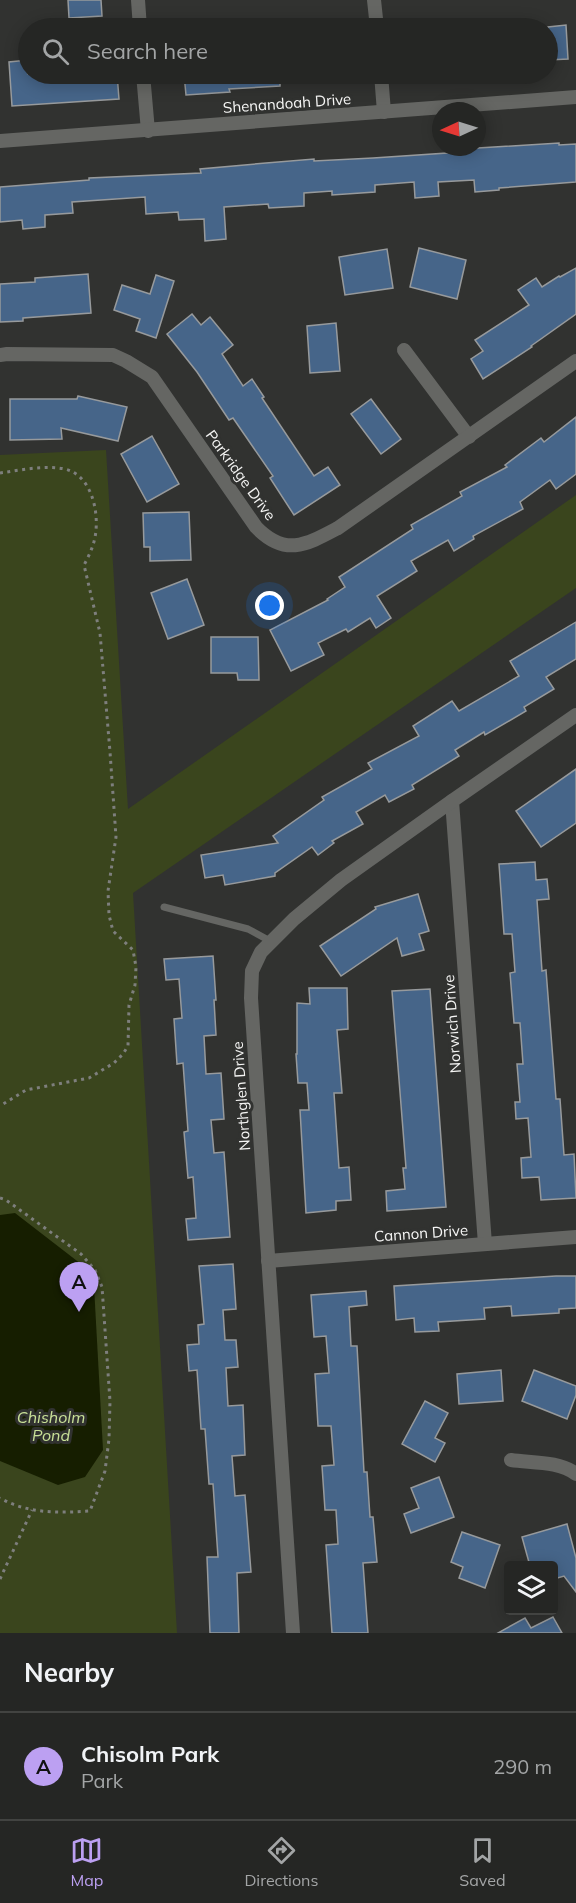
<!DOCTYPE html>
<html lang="en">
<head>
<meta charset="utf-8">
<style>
	body { margin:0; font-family:Mulish,sans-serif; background:#2d2e2c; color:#f1f3f6 }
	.controls { position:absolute; right:18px; bottom:18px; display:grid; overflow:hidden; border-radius:6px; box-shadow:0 3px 15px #0003 }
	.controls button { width:54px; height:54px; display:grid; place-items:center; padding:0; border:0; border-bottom:2px solid #424341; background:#252624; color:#f1f3f6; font:30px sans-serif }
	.compass { position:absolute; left:432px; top:102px; width:54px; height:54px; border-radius:50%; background:#252624; box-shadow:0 3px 15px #0003; rotate:266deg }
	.you { position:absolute; left:270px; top:606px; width:21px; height:21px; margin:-15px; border:4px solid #fff; border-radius:50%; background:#1a73e8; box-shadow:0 0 0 9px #1a73e833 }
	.badge { display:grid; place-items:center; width:39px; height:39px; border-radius:50%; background:#bca0f2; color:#111; font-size:20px; font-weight:700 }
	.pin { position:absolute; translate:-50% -50px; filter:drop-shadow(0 2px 3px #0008) }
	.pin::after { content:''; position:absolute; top:32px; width:21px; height:18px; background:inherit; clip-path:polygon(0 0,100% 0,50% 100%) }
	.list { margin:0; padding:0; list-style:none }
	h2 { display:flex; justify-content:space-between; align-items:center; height:78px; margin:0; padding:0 24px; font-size:26px }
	h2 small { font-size:20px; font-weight:400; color:#a3a5a6 }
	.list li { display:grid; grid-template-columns:39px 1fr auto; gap:18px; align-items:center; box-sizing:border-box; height:108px; padding:0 24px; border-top:2px solid #424341 }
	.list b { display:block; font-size:22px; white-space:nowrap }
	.list p { margin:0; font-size:20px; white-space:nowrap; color:#a3a5a6 }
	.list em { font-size:20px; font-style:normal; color:#a3a5a6 }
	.icon { flex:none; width:33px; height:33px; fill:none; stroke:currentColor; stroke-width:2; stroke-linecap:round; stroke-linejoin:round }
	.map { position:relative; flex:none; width:576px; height:1633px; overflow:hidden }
	.search { position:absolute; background:#252624; box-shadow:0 3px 15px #0003; left:18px; right:18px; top:18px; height:66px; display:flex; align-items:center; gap:15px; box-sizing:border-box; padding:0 21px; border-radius:33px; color:#a3a5a6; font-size:22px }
	.sheet { height:186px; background:#252624 }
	nav { display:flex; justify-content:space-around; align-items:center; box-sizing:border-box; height:84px; border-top:2px solid #424341; background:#252624; font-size:16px; color:#a3a5a6 }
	nav a { display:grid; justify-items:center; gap:3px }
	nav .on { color:#bca0f2 }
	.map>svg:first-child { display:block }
</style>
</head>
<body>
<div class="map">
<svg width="576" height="1633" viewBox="0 0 576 1633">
	<rect width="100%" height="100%" fill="#313230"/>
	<!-- green -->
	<polygon fill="#3a451d" points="106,450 128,809 576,495 576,588 133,893 177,1633 0,1633 0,455"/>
	<!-- water -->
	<polygon fill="#161e00" points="15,1213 81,1264 94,1286 103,1450 85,1477 58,1485 0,1461 0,1215"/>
	<!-- building -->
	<g fill="#466589" stroke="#979a9c" stroke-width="1.5">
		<polygon points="68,0 101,0 102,16 69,18"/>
		<polygon points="566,25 568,59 548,60 548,27"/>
		<polygon points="28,60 28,74 117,74 119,99 12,106 9,62"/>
		<polygon points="184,74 280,74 280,86 229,89 230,92 186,95"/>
		<polygon points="559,143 559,145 576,144 576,182 499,188 499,190 475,192 474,180 438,182 439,196 415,198 414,182 375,185 375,192 332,195 332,191 304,193 304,206 269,208 268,204 224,207 226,239 205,241 204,219 179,220 178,212 146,214 145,197 72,202 73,213 45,215 45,227 23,229 22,220 0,222 0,187 89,180 89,178 201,173 200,169 266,163 314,159 314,161 373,158 447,153 446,150"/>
		<polygon points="419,248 466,260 457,299 410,287"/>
		<polygon points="387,249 393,288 345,295 339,257"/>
		<polygon points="576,268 576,314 531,346 532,347 483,379 471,359 483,351 475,340 529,305 518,290 536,278 542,287 559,276 560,277"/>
		<polygon points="88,274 91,313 23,318 23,321 0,322 0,284 35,282 35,278"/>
		<polygon points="156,275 174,281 156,338 136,331 140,319 114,310 122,285 150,294"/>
		<polygon points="192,314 201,325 210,317 233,345 222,354 243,386 252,379 264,397 262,398 314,476 328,467 340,485 294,515 270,478 273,476 233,418 229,420 197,372 167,334"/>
		<polygon points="336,323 340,371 310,373 307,326"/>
		<polygon points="78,396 127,407 118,441 61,428 62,439 10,440 10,399 77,399"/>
		<polygon points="371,399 401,439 381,454 351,414"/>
		<polygon points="576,417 576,474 556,489 550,480 520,502 523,509 473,536 474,539 454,551 448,540 411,561 417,571 377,596 391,618 376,628 370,618 348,632 346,629 318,643 324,655 291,671 270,630 328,600 327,599 345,587 339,577 413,529 411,525 462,496 460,492 507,467 505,465 541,438 544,442"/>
		<polygon points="152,436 179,484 147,502 121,454"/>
		<polygon points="189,512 191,560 150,561 150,547 144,547 143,513"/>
		<polygon points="187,579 204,625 168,639 151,593"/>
		<polygon points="576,622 576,659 546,677 554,689 524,707 526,711 485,735 484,732 455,750 459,756 412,785 414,789 389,802 385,795 356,812 363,824 332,841 334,843 318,855 312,847 275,873 275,876 225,885 223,875 205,878 201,855 278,843 273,836 324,800 322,797 372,769 368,763 419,736 413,726 452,701 459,711 519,676 510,661"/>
		<polygon points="211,637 258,637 259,680 238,680 237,673 211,673"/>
		<polygon points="576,769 576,823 541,847 516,811"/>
		<polygon points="535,862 536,880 547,879 549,899 537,900 542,971 546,970 556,1099 560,1099 564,1155 574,1154 576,1198 541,1200 539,1177 522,1178 521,1158 531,1157 528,1118 516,1119 515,1102 520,1102 517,1064 523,1064 520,1023 514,1023 510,973 515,972 512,934 504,934 499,864"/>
		<polygon points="418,894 429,931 419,934 424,950 402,956 397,938 341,976 320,946 376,909 375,907"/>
		<polygon points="213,956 216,1000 214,1000 216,1035 204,1036 206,1074 221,1073 224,1119 211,1120 214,1153 224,1152 230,1237 188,1240 186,1219 196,1218 193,1177 188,1178 184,1132 188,1131 183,1063 177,1064 174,1019 182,1018 179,979 166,980 164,959"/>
		<polygon points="309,988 347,988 348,1029 337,1030 342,1093 334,1093 339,1168 349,1167 351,1200 336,1201 336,1210 306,1213 300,1110 309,1110 307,1083 298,1083 296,1054 297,1054 297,1003 310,1004"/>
		<polygon points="430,989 446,1207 387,1211 386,1191 405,1189 403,1168 406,1168 392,991"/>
		<polygon points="233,1264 236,1309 223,1310 225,1340 236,1340 238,1367 226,1368 228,1406 243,1405 245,1455 232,1456 235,1496 245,1495 251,1572 237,1573 239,1633 210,1633 207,1557 218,1557 213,1484 209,1484 205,1429 201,1429 197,1370 189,1371 187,1345 199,1344 198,1325 204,1324 199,1266"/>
		<polygon points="556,1276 576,1276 576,1308 559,1309 559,1313 512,1316 511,1306 484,1308 485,1319 438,1322 439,1331 415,1332 414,1318 396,1320 394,1286"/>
		<polygon points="366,1291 367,1305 349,1307 351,1346 357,1346 364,1472 367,1472 370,1517 373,1517 377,1562 363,1563 368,1633 332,1633 326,1545 338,1544 336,1510 325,1510 322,1466 334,1465 331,1426 318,1426 315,1374 329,1373 326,1336 314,1337 311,1295"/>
		<polygon points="501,1370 503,1401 459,1404 457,1374"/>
		<polygon points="534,1370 576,1386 576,1395 567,1419 522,1401"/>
		<polygon points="425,1401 448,1413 435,1438 445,1443 435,1462 402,1444"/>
		<polygon points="439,1477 454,1517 411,1533 404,1514 419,1508 411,1488"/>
		<polygon points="567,1524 576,1558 576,1592 564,1576 554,1579 554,1566 530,1566 522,1537"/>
		<polygon points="462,1532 500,1545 485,1588 459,1578 463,1567 451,1562"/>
		<polygon points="553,1617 562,1633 498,1633 525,1618 531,1628"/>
	</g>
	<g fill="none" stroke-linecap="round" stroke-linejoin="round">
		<!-- path -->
		<g stroke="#7e7f7d" stroke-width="3" stroke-dasharray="3 4.5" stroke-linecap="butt">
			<path d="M0 473C21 470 44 465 65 469 90 475 98 507 96 530 95 543 90 554 84 565L100 633 110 752 116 837 108 891 109 915 113 931 133 950 136 967 135 985 129 1005 128 1046 123 1054 114 1063 89 1078 26 1090 0 1106"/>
			<path d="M0 1198 6 1200 81 1254 95 1270 102 1287 110 1401 109 1439 105 1471 90 1511C59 1513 28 1514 0 1498"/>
			<polyline points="0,1579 32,1510"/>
		</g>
		<!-- service -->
		<polyline stroke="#656663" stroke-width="7" points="164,907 248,929 272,942"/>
		<!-- minor -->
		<g stroke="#656663" stroke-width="14">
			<polyline points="138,0 140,28"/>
			<polyline points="374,0 377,28"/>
			<polyline points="143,74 148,131"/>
			<polyline points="381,74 384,112"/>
			<polyline points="0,141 576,97"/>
			<polyline points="404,350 469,437"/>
			<path d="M0 355 7 354 113 355 126 361 152 377 256 527C285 557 306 545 338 528L576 361"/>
			<polyline points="452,801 485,1244"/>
			<polyline points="268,1261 576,1237"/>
			<path d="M511 1460C532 1463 559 1461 576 1474"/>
			<polyline points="293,1633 251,998 252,971 261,952 294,919 341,880 452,801 576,715"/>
		</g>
	</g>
	<g text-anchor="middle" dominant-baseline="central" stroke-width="6" stroke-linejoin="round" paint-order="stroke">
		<!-- street labels -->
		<g font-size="15" fill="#f5f5f4" stroke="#313230">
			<text transform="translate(287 103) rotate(-4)">Shenandoah Drive</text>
			<text transform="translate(241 475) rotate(54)">Parkridge Drive</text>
			<text transform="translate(452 1024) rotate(-94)">Norwich Drive</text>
			<text transform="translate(241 1096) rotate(-94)">Northglen Drive</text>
			<text transform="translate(421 1233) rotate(-4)">Cannon Drive</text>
		</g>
		<!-- water labels -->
		<g font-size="16" font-style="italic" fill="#c9e198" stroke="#313230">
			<text x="51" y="1417">Chisholm<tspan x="51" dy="18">Pond</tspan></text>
		</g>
	</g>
</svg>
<div class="controls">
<button><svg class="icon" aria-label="layers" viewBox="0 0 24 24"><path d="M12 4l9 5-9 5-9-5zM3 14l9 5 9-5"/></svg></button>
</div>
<svg class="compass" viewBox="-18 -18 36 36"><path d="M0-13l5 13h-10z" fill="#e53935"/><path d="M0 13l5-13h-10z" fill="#a3a5a6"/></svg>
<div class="you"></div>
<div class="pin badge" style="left:79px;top:1312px">A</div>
<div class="search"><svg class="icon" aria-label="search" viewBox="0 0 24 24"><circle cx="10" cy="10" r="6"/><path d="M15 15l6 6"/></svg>Search here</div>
</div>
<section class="sheet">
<h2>Nearby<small></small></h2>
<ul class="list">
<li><span class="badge">A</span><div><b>Chisolm Park</b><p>Park</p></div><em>290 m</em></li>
</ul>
</section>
<nav>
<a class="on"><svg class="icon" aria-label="map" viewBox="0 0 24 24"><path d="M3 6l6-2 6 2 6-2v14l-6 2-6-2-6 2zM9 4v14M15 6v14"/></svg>Map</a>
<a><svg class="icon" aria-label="directions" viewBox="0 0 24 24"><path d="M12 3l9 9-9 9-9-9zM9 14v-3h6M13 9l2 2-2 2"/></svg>Directions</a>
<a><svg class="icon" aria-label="saved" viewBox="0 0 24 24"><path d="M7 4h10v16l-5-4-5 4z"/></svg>Saved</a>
</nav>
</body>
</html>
